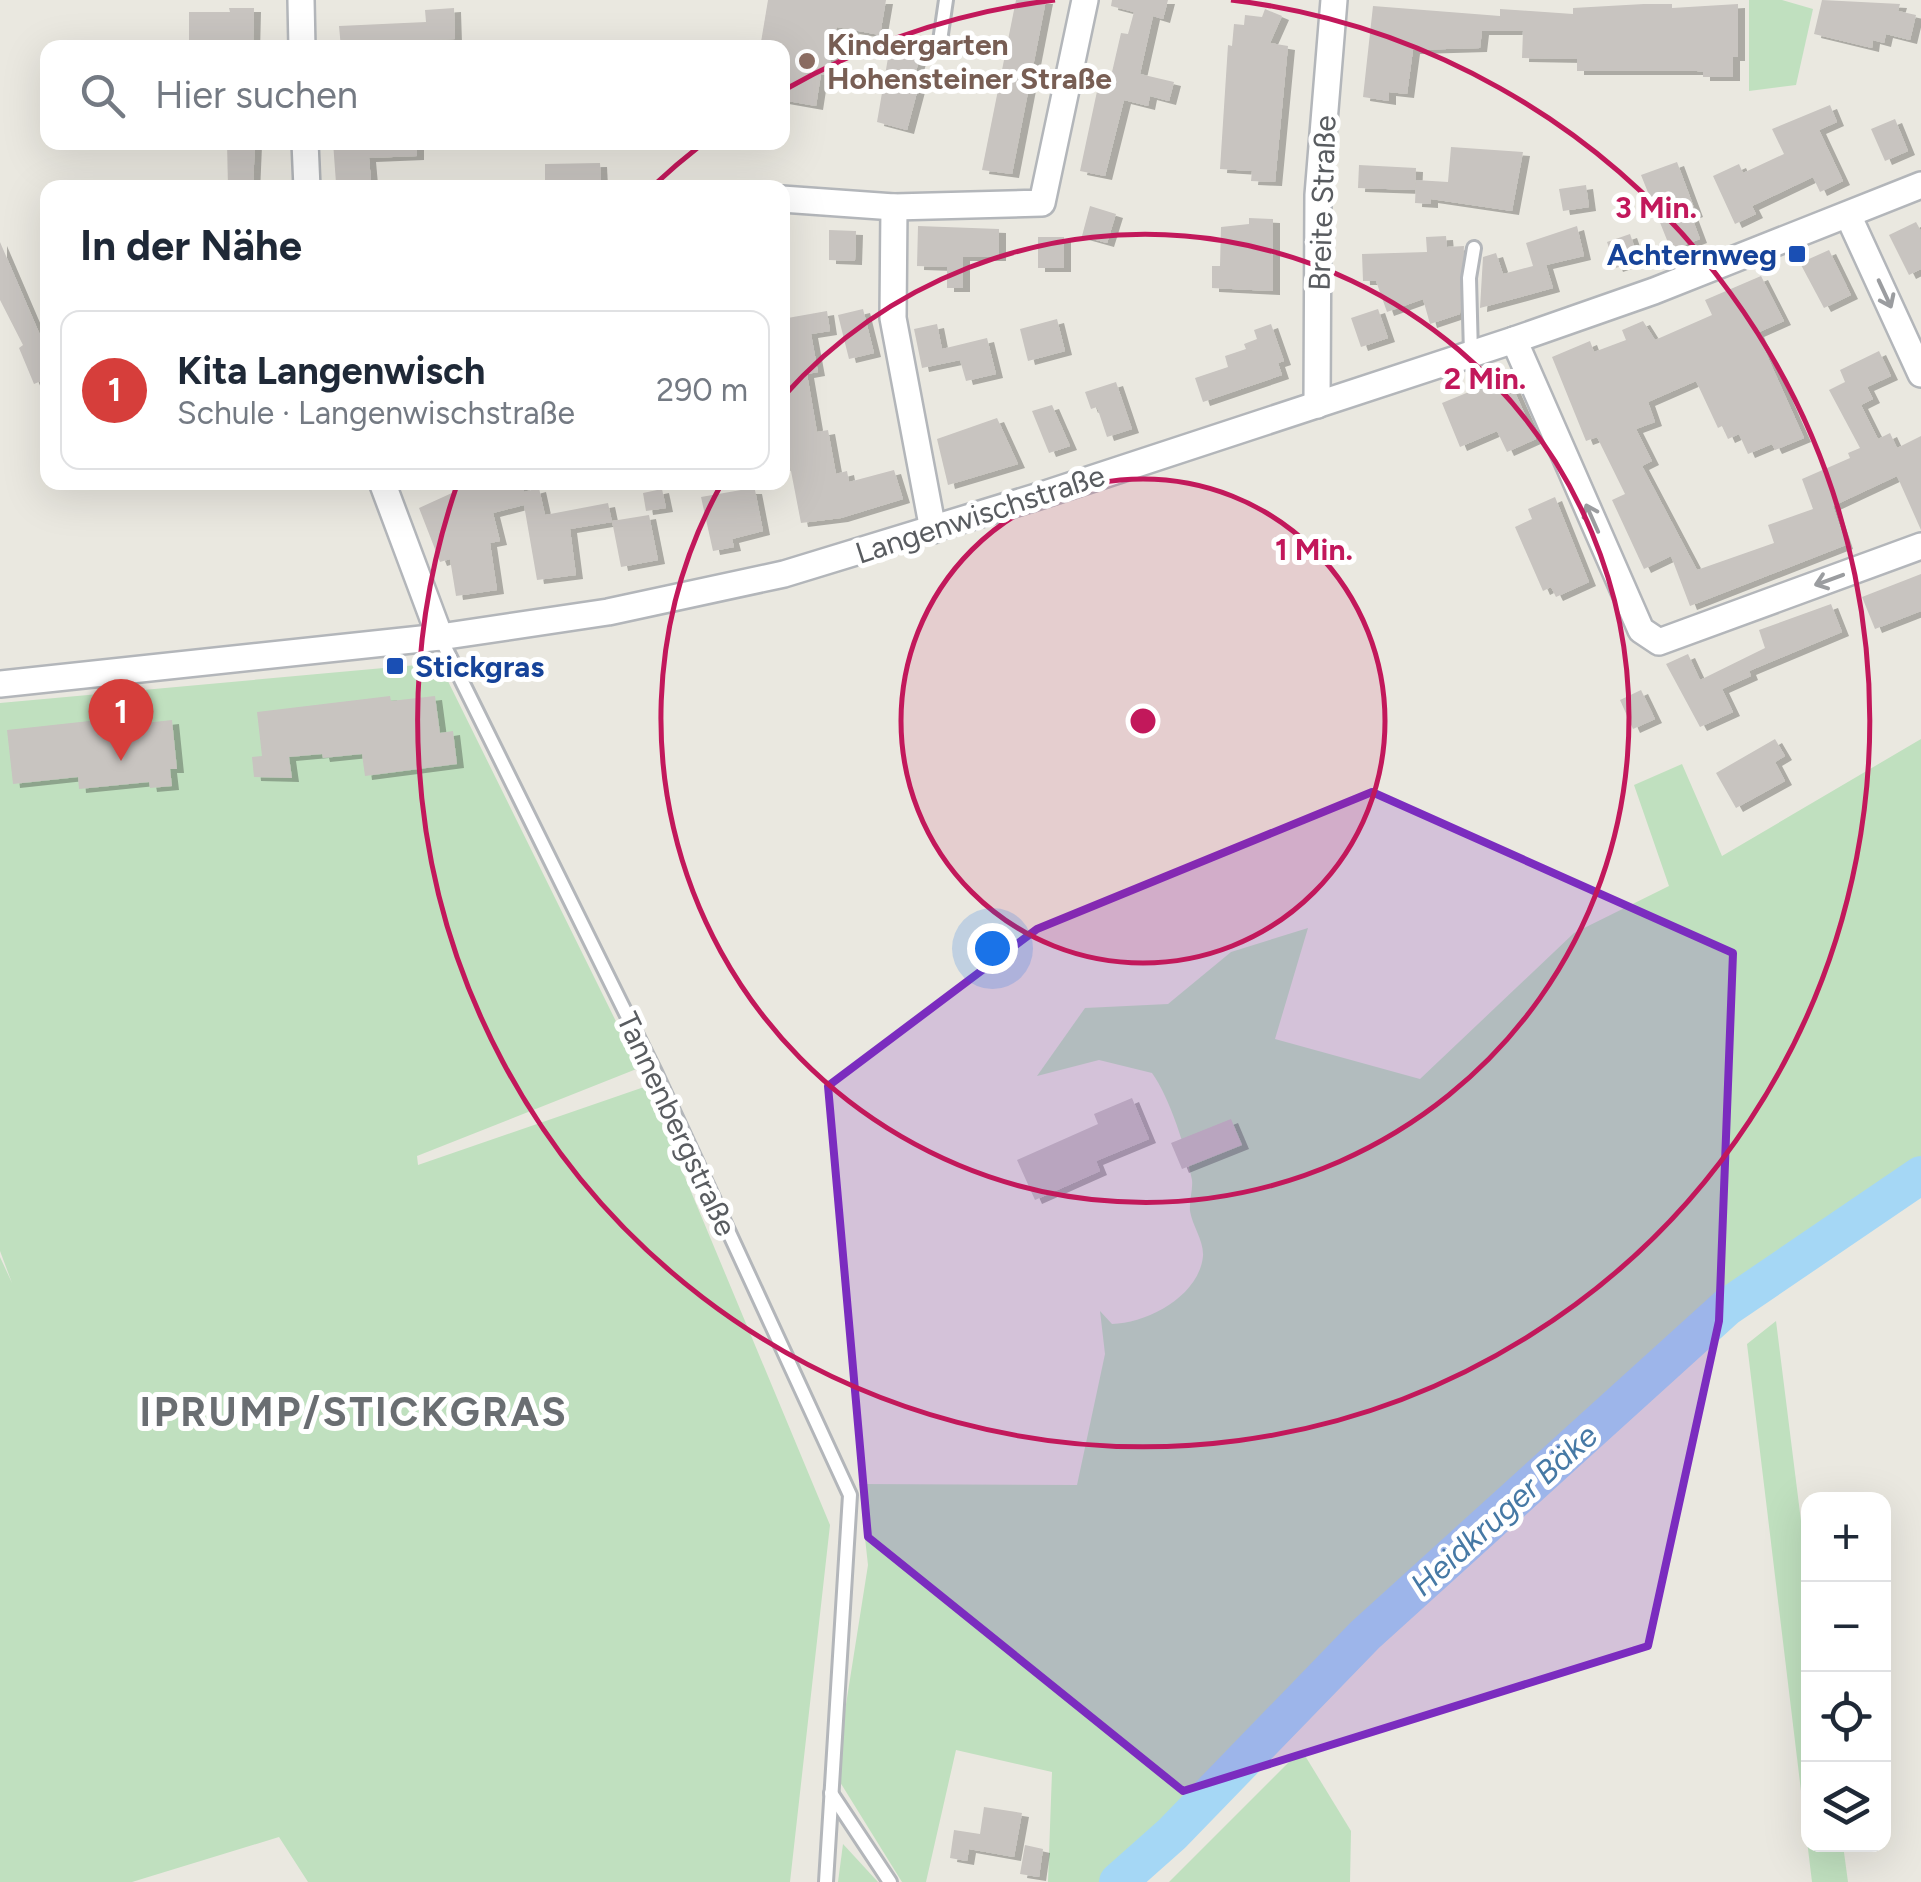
<!DOCTYPE html>
<html lang="de">
<head>
<meta charset="utf-8">
<style>
	body { margin:0; font-family:Figtree,sans-serif; background:#f6f6f7; color:#1f2937 }
	.controls { position:absolute; right:30px; bottom:30px; display:grid; overflow:hidden; border-radius:20px; box-shadow:0 10px 40px #0002 }
	.controls button { width:90px; height:90px; display:grid; place-items:center; padding:0; border:0; border-bottom:2px solid #e0e1e3; background:#fff; color:#1f2937; font:50px sans-serif }
	.you { position:absolute; left:992px; top:948px; width:35px; height:35px; margin:-25px; border:8px solid #fff; border-radius:50%; background:#1a73e8; box-shadow:0 0 0 15px #1a73e833 }
	.badge { display:grid; place-items:center; width:65px; height:65px; border-radius:50%; background:#d63e3b; color:#fff; font-size:32px; font-weight:700 }
	.pin { position:absolute; translate:-50% -82px; filter:drop-shadow(0 2px 5px #0008) }
	.pin::after { content:''; position:absolute; top:52px; width:35px; height:30px; background:inherit; clip-path:polygon(0 0,100% 0,50% 100%) }
	.list { margin:0; padding:0; list-style:none }
	h2 { display:flex; justify-content:space-between; align-items:center; height:130px; margin:0; padding:0 40px; font-size:42px }
	h2 small { font-size:32px; font-weight:400; color:#747a83 }
	.list li { display:grid; grid-template-columns:65px 1fr auto; gap:30px; align-items:center; box-sizing:border-box; height:160px; margin:0 20px 20px; padding:0 20px; border:2px solid #e0e1e3; border-radius:20px }
	.list b { display:block; font-size:38px; white-space:nowrap }
	.list p { margin:0; font-size:32px; white-space:nowrap; color:#747a83 }
	.list em { font-size:32px; font-style:normal; color:#747a83 }
	.icon { flex:none; width:55px; height:55px; fill:none; stroke:currentColor; stroke-width:2; stroke-linecap:round; stroke-linejoin:round }
	.map { position:relative; flex:none; width:1921px; height:1882px; overflow:hidden }
	.search { position:absolute; background:#fff; box-shadow:0 10px 40px #0002; left:40px; top:40px; width:750px; height:110px; display:flex; align-items:center; gap:25px; box-sizing:border-box; padding:0 35px; border-radius:20px; color:#747a83; font-size:38px }
	.panel { position:absolute; background:#fff; box-shadow:0 10px 40px #0002; left:40px; top:180px; width:750px; height:310px; border-radius:20px }
	.map>svg:first-child { display:block }
</style>
</head>
<body>
<div class="map">
<svg width="1921" height="1882" viewBox="0 0 1921 1882">
	<defs>
		<filter id="shadow"><feDropShadow dx="7" dy="4" stdDeviation="0" flood-color="#0004"/></filter>
	</defs>
	<rect width="100%" height="100%" fill="#eae8e0"/>
	<!-- green -->
	<g fill="#c0e0bf">
		<polygon points="1749,0 1782,0 1813,9 1796,85 1749,91"/>
		<polygon points="439,663 639,1068 417,1156 418,1165 647,1086 830,1525 790,1882 308,1882 279,1837 132,1882 0,1882 0,1257 12,1283 0,1251 0,703"/>
		<path d="M1921 739V1171L1725 1305 1363 1634 1169 1834 1116 1882H1048L1052 1772 956 1750 926 1882H902L835 1774 868 1565 859 1484 1077 1485 1105 1354 1100 1311 1112 1324C1148 1323 1199 1296 1203 1256 1204 1241 1192 1225 1190 1211 1189 1201 1193 1190 1192 1180 1186 1149 1170 1098 1152 1073L1099 1060 1037 1076 1085 1008 1168 1004 1231 952 1308 928 1275 1039 1420 1079 1574 933 1669 886 1634 785 1682 764 1722 856Z"/>
		<polygon points="1776,1321 1808,1577 1808,1844 1843,1845 1848,1882 1812,1882 1747,1344"/>
		<polygon points="1304,1754 1351,1831 1350,1882 1169,1882 1290,1761"/>
		<polygon points="843,1844 878,1882 838,1882"/>
	</g>
	<g fill="none" stroke-linecap="round" stroke-linejoin="round">
		<!-- river -->
		<polyline stroke="#a5d7f5" stroke-width="38" points="1118,1882 1172,1834 1365,1635 1727,1307 1921,1175"/>
	</g>
	<!-- building -->
	<g fill="#c8c4c0" filter="url(#shadow)">
		<polygon points="768,0 886,0 880,35 837,27 828,75 821,74 816,106 782,100 782,48 760,48"/>
		<polygon points="1016,0 1046,0 1012,174 982,170"/>
		<polygon points="1112,0 1168,0 1163,19 1153,16 1140,74 1174,82 1169,101 1150,96 1148,106 1124,100 1105,176 1080,171 1099,82 1109,85 1121,33 1128,34 1134,12 1111,6"/>
		<polygon points="1822,0 1900,4 1898,11 1916,15 1910,40 1886,34 1884,43 1873,40 1872,48 1814,34"/>
		<polygon points="1644,4 1672,4 1672,8 1738,4 1738,57 1733,57 1733,77 1703,77 1703,72 1697,71 1577,71 1577,59 1522,58 1523,31 1482,31 1480,48 1413,50 1407,94 1389,92 1389,101 1363,97 1373,6 1500,16 1500,9 1573,14 1573,8"/>
		<polygon points="229,8 254,8 253,48 189,48 189,12 230,12"/>
		<polygon points="454,8 455,39 412,41 412,48 341,48 339,26 426,22 425,10"/>
		<polygon points="1265,9 1282,16 1270,43 1288,46 1275,182 1251,181 1252,171 1220,169 1228,45 1232,46 1234,24 1244,25 1245,15 1262,17"/>
		<polygon points="889,52 919,60 914,79 920,81 907,130 877,122"/>
		<polygon points="1830,105 1837,122 1819,130 1843,181 1820,192 1813,177 1752,206 1756,214 1735,224 1713,176 1739,164 1743,173 1784,154 1772,129"/>
		<polygon points="1895,119 1908,151 1885,161 1871,129"/>
		<polygon points="227,142 255,142 253,188 228,188"/>
		<polygon points="333,142 417,142 417,156 369,158 371,180 336,183"/>
		<polygon points="1451,147 1523,152 1512,211 1431,199 1431,204 1415,203 1416,180 1448,182"/>
		<polygon points="1677,162 1696,213 1691,215 1700,239 1671,250 1641,175"/>
		<polygon points="600,163 601,182 545,185 545,164"/>
		<polygon points="1359,165 1416,168 1415,190 1358,188"/>
		<polygon points="1586,185 1589,207 1563,211 1559,189"/>
		<polygon points="1090,206 1116,214 1107,243 1082,236"/>
		<polygon points="1249,218 1273,219 1273,291 1212,288 1212,266 1220,266 1221,227 1249,224"/>
		<polygon points="1916,222 1921,231 1921,269 1909,275 1889,235"/>
		<polygon points="918,226 999,229 999,257 963,257 963,288 947,288 947,267 917,266"/>
		<polygon points="1577,226 1584,256 1546,265 1553,288 1480,308 1483,257 1496,253 1503,274 1533,266 1526,243"/>
		<polygon points="829,230 856,231 855,261 829,260"/>
		<polygon points="1630,234 1639,260 1616,268 1607,242"/>
		<polygon points="1446,236 1447,247 1464,246 1460,314 1430,324 1423,299 1387,312 1376,281 1363,281 1362,254 1427,252 1426,237"/>
		<rect x="1038" y="237" width="26" height="31"/>
		<polygon points="0,242 40,335 48,332 48,378 34,384 19,348 23,345 0,300"/>
		<polygon points="1829,250 1851,295 1824,308 1800,263"/>
		<polygon points="1761,276 1784,321 1757,333 1804,438 1775,450 1772,444 1748,454 1739,434 1728,439 1722,426 1718,428 1696,381 1648,402 1655,422 1636,429 1652,461 1642,466 1697,570 1774,543 1768,525 1813,509 1802,479 1850,458 1848,453 1860,448 1829,390 1845,382 1840,370 1879,351 1891,376 1867,387 1873,399 1861,405 1878,439 1890,433 1897,448 1921,436 1921,530 1897,476 1833,506 1846,545 1690,606 1671,556 1644,569 1612,500 1625,494 1597,437 1586,441 1552,357 1590,341 1594,352 1626,340 1622,330 1643,321 1655,340 1712,315 1705,300"/>
		<polygon points="863,309 874,353 849,359 838,315"/>
		<polygon points="1378,309 1388,338 1361,347 1351,318"/>
		<polygon points="827,311 830,331 811,334 818,372 807,374 817,432 828,430 836,474 847,471 849,482 894,470 903,499 841,518 801,523 790,466 782,467 782,319"/>
		<polygon points="1057,319 1065,351 1028,361 1020,329"/>
		<polygon points="937,324 942,349 987,338 996,374 966,381 960,360 922,368 914,329"/>
		<polygon points="1271,324 1284,361 1278,363 1282,375 1203,402 1195,378 1228,367 1225,356 1246,349 1244,344 1257,339 1254,330"/>
		<polygon points="1504,368 1536,439 1507,452 1497,431 1460,447 1442,403 1481,387 1478,380"/>
		<polygon points="1116,382 1132,429 1107,437 1097,407 1091,409 1085,392"/>
		<polygon points="1052,405 1070,446 1049,453 1032,411"/>
		<polygon points="997,418 1018,464 948,485 937,439"/>
		<polygon points="476,482 522,482 524,492 539,488 545,515 608,503 612,522 570,529 576,575 537,580 524,505 493,513 500,541 490,543 497,590 456,596 450,559 440,562 419,508"/>
		<polygon points="662,489 666,508 646,511 643,493"/>
		<polygon points="741,490 755,490 763,531 732,539 734,547 713,551 701,497"/>
		<polygon points="1555,497 1589,582 1556,597 1551,587 1543,591 1515,527 1532,519 1528,509"/>
		<polygon points="649,515 658,560 621,567 612,521"/>
		<polygon points="1921,574 1921,611 1875,629 1862,597"/>
		<polygon points="1831,604 1842,632 1749,671 1751,676 1722,689 1733,712 1700,727 1666,664 1688,654 1700,680 1765,648 1759,630"/>
		<polygon points="1641,690 1655,719 1633,729 1620,700"/>
		<polygon points="390,696 391,701 435,696 440,733 453,731 457,764 365,776 362,754 323,758 322,754 289,757 292,778 254,777 252,757 262,756 257,712"/>
		<polygon points="126,717 127,725 172,720 177,769 170,769 172,786 150,788 149,782 79,789 78,777 13,784 7,730"/>
		<polygon points="1775,739 1785,756 1775,762 1785,781 1736,808 1716,773"/>
		<polygon points="1132,1098 1149,1139 1096,1161 1100,1171 1035,1200 1017,1160 1098,1124 1094,1114"/>
		<polygon points="1231,1119 1242,1145 1182,1169 1171,1143"/>
		<polygon points="984,1807 1022,1813 1014,1857 969,1849 967,1861 950,1858 954,1830 980,1834"/>
		<polygon points="1025,1845 1043,1849 1039,1877 1020,1874"/>
	</g>
	<g fill="none" stroke-linecap="round" stroke-linejoin="round">
		<!-- lane casing -->
		<g stroke="#b3b6ba" stroke-width="18">
			<g id="lane">
				<polyline points="940,41 946,0"/>
				<polyline points="1471,354 1469,278 1474,248"/>
				<polyline points="440,637 655,1072 850,1495 826,1882"/>
				<polyline points="831,1793 890,1882"/>
			</g>
		</g>
		<!-- street casing -->
		<g stroke="#b3b6ba" stroke-width="30">
			<g id="street">
				<polyline points="301,0 302,48"/>
				<polyline points="305,142 307,188"/>
				<polyline points="782,199 894,207 1042,203 1085,0"/>
				<polyline points="894,207 893,318 933,530"/>
				<polyline points="1848,215 1921,374"/>
				<polyline points="1514,340 1641,630 1659,642 1921,546"/>
				<polyline points="1317,405 1318,195 1334,0"/>
				<polyline points="382,482 440,637"/>
				<polyline points="0,684 440,637 608,612 784,574 1036,497 1514,340 1654,291 1921,185"/>
			</g>
		</g>
		<!-- lane -->
		<use href="#lane" stroke="#fff" stroke-width="12"/>
		<!-- street -->
		<use href="#street" stroke="#fff" stroke-width="25"/>
	</g>
	<!-- one-way arrows -->
	<defs><path id="oneway-shaft" d="M-6 0H5M1.5-3L5.5 0L1.5 3" fill="none" stroke-width="1.6" stroke-linecap="round" stroke-linejoin="round" transform="scale(2.5)"/></defs>
	<g stroke="#9b9da0">
		<use href="#oneway-shaft" transform="translate(1885 294) rotate(65)"/>
		<use href="#oneway-shaft" transform="translate(1592 518) rotate(-114)"/>
		<use href="#oneway-shaft" transform="translate(1829 580) rotate(160)"/>
	</g>
	<!-- marked area -->
	<path fill="#7b2cbf" fill-opacity="0.2" stroke="#7b2cbf" stroke-width="8" stroke-linejoin="round" d="M1372 792 1733 953 1719 1321 1648 1646 1183 1791 868 1537 828 1086 1037 929Z"/>
	<!-- distance rings -->
	<circle cx="1143" cy="721" r="242" fill="#c2185b" fill-opacity=".12"/>
	<g fill="none" stroke="#c2185b" stroke-width="5">
		<circle cx="1143" cy="721" r="242"/>
		<path d="M783 397A484 484 0 1 1 722 483"/>
		<path d="M653 186A726 726 0 0 1 701 145M786 89A726 726 0 0 1 1055 0M1231 0A726 726 0 1 1 457 485"/>
	</g>
	<!-- markers -->
	<circle fill="#8d6e63" stroke="#fff" stroke-width="4" cx="807" cy="61" r="10"/>
	<g fill="#1a4fb4" stroke="#fff" stroke-width="4">
		<rect x="1787" y="244" width="20" height="20" rx="5"/>
		<rect x="385" y="656" width="20" height="20" rx="5"/>
	</g>
	<g text-anchor="middle" dominant-baseline="central" stroke-width="10" stroke-linejoin="round" paint-order="stroke">
		<!-- education labels -->
		<g font-size="30" font-weight="bold" fill="#785e54" stroke="#fff" text-anchor="start">
			<text x="827" y="44">Kindergarten<tspan x="827" dy="34">Hohensteiner Straße</tspan></text>
		</g>
		<!-- street labels -->
		<g font-size="30" fill="#595c60" stroke="#fff">
			<text transform="translate(1322 203) rotate(-88)">Breite Straße</text>
			<text transform="translate(980 514) rotate(-18)">Langenwischstraße</text>
			<text transform="translate(677 1124) rotate(65)">Tannenbergstraße</text>
		</g>
		<!-- transit labels -->
		<g font-size="30" font-weight="bold" fill="#164399" stroke="#fff" text-anchor="end">
			<text x="1777" y="254">Achternweg</text>
			<text x="415" y="666" text-anchor="start">Stickgras</text>
		</g>
		<!-- water labels -->
		<g font-size="32" font-style="italic" fill="#4679a5" stroke="#fff">
			<text transform="translate(1504 1510) rotate(-42)">Heidkruger Bäke</text>
		</g>
		<!-- district labels -->
		<g font-size="40" font-weight="bold" letter-spacing="2.5" fill="#6a6e72" stroke="#fff">
			<text x="354" y="1412">IPRUMP/STICKGRAS</text>
		</g>
	</g>
	<circle cx="1143" cy="721" r="15" fill="#c2185b" stroke="#fff" stroke-width="5"/>
	<g font-size="30" text-anchor="middle" font-weight="bold" fill="#c2185b" stroke="#fff" stroke-width="10" stroke-linejoin="round" paint-order="stroke">
		<text x="1656" y="218">3 Min.</text>
		<text x="1485" y="389">2 Min.</text>
		<text x="1314" y="560">1 Min.</text>
	</g>
</svg>
<div class="controls">
<button>+</button>
<button>−</button>
<button><svg class="icon" aria-label="locate" viewBox="0 0 24 24"><circle cx="12" cy="12" r="6"/><path d="M12 2v4M12 18v4M2 12h4M18 12h4"/></svg></button>
<button><svg class="icon" aria-label="layers" viewBox="0 0 24 24"><path d="M12 4l9 5-9 5-9-5zM3 14l9 5 9-5"/></svg></button>
</div>
<div class="you"></div>
<div class="pin badge" style="left:121px;top:761px">1</div>
<div class="search"><svg class="icon" aria-label="search" viewBox="0 0 24 24"><circle cx="10" cy="10" r="6"/><path d="M15 15l6 6"/></svg>Hier suchen</div>
<section class="panel">
<h2>In der Nähe<small></small></h2>
<ul class="list">
<li><span class="badge">1</span><div><b>Kita Langenwisch</b><p>Schule · Langenwischstraße</p></div><em>290 m</em></li>
</ul>
</section>
</div>
</body>
</html>
